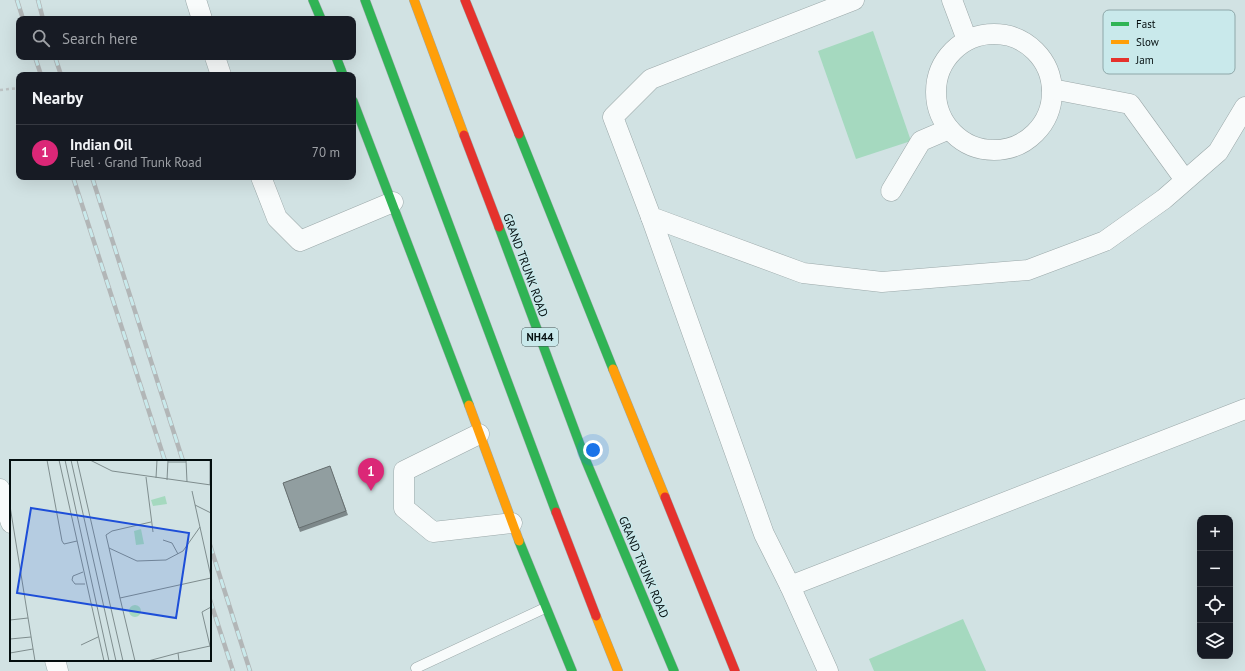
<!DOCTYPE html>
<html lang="en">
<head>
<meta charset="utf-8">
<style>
	body { margin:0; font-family:"PT Sans",sans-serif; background:#20242c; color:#f1f3f6 }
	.controls { position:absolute; right:12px; bottom:12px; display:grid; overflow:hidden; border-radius:8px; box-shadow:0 4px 16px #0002 }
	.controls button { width:36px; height:36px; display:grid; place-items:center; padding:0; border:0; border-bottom:1px solid #363941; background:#171b24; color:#f1f3f6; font:20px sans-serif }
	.you { position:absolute; left:593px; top:450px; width:14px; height:14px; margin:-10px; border:3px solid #fff; border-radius:50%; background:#1a73e8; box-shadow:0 0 0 6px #1a73e833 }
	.badge { display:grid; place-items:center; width:26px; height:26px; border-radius:50%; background:#db2777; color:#fff; font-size:13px; font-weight:700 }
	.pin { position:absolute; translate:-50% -33px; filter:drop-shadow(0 1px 2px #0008) }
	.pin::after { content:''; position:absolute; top:21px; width:14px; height:12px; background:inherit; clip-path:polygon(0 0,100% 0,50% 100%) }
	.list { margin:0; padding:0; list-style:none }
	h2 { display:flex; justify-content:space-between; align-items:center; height:52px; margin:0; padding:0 16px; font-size:17px }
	h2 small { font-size:13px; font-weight:400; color:#9ea1a6 }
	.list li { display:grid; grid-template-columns:26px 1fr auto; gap:12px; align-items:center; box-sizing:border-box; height:56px; padding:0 16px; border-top:1px solid #363941 }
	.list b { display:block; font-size:15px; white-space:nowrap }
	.list p { margin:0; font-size:13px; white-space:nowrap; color:#9ea1a6 }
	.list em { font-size:13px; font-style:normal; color:#9ea1a6 }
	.icon { flex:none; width:22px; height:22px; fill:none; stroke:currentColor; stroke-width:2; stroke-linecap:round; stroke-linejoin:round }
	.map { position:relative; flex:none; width:1245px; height:671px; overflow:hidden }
	.search { position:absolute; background:#171b24; box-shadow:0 4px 16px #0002; left:16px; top:16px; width:340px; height:44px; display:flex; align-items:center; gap:10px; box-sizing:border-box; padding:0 14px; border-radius:8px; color:#9ea1a6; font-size:15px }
	.panel { position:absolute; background:#171b24; box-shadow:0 4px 16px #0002; left:16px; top:72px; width:340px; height:108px; border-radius:8px }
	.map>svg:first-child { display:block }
</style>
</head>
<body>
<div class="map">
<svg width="1245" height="671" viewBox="0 0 1245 671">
	<rect width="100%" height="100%" fill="#d1e2e3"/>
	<!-- green -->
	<g fill="#a5d9bf">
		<polygon points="873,31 911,141 856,159 818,51"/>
		<polygon points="963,619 986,671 874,671 869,659"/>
	</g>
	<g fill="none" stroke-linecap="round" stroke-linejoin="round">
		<!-- lane casing -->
		<g stroke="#9ba8a9" stroke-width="11">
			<polyline id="lane" points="416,668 545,608"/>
		</g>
		<!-- street casing -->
		<g stroke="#9ba8a9" stroke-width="21">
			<g id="street">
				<polyline points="196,0 202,19"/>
				<polyline points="854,0 651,79 613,117 651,217 803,273 882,282 1028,270 1105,241 1164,199 1218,152 1245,107"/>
				<polyline points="952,0 967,40"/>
				<circle cx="994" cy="92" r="58"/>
				<polyline points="215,57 221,75"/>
				<polyline points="1052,89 1130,104 1185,180"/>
				<polyline points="261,177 277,218 300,241 393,202"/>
				<polyline points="891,191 921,141 949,129"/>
				<polyline points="651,217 764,534 790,586"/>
				<polyline points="479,434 404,471 404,508 433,532 512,523"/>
				<polyline points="0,489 11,523"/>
				<polyline points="55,660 58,671"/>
				<polyline points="828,671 790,586 1245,409"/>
			</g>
		</g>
		<!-- fast casing -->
		<g stroke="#9ba8a9" stroke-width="10">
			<g id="fast">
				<polyline points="313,0 321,19"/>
				<polyline points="365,0 556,512"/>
				<polyline points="336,57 343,75"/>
				<polyline points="353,101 469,405"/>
				<polyline points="519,134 613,369"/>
				<polyline points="499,227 586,461 674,671"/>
				<polyline points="519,541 572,671"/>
			</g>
		</g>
		<!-- slow casing -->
		<g stroke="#9ba8a9" stroke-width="10">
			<g id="slow">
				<polyline points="414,0 464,135"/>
				<polyline points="613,369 665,497"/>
				<polyline points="469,405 519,541"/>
				<polyline points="596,616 618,671"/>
			</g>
		</g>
		<!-- jam casing -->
		<g stroke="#9ba8a9" stroke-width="10">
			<g id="jam">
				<polyline points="465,0 519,134"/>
				<polyline points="464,135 499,227"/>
				<polyline points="665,497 735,671"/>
				<polyline points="556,512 596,616"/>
			</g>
		</g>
		<!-- path -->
		<polyline stroke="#bcc2c3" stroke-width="2.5" stroke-dasharray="3 3" stroke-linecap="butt" points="0,90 19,88"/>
		<!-- lane -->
		<use href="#lane" stroke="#f8fbfb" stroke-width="10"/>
		<!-- street -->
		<use href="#street" stroke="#f8fbfb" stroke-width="20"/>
		<!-- fast -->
		<use href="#fast" stroke="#30b455" stroke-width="9"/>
		<!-- slow -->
		<use href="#slow" stroke="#ff9f0a" stroke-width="9"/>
		<!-- jam -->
		<use href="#jam" stroke="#e5322d" stroke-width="9"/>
		<!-- rail casing -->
		<g stroke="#b2b6b7" stroke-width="4.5">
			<g id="rail">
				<polyline points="17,0 23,19"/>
				<polyline points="38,0 43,19"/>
				<polyline points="35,57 41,75"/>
				<polyline points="55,57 61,75"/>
				<polyline points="73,177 165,461"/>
				<polyline points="92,177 183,461"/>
				<polyline points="210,545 250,671"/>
				<polyline points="210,600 233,671"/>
			</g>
		</g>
		<!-- rail -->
		<use href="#rail" stroke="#c9e9eb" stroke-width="3" stroke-dasharray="9" stroke-linecap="butt"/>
	</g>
	<!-- wall -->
	<polygon fill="#7d888a" points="330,466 348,515 300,532 283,483"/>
	<!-- building -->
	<polygon fill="#919ea0" stroke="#666f70" points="330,466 346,511 299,528 283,483"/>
	<g text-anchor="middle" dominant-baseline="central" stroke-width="3" stroke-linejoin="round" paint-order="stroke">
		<!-- shield labels -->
		<rect fill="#c9e9eb" stroke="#3f5051" stroke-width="1" x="522" y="328" width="36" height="18" rx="3"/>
		<g font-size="11" font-weight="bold" fill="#040e0f">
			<text x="540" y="337">NH44</text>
		</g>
		<!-- street labels -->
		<g font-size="12" fill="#040e0f" stroke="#c9e9eb">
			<text transform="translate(526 265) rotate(70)">GRAND TRUNK ROAD</text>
			<text transform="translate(644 567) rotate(67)">GRAND TRUNK ROAD</text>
		</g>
	</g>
	<!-- overview -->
	<g transform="translate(10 460)">
		<rect width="201" height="201" fill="#d1e2e3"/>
		<path d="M155 36 157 44 143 46 141 40ZM131 69 134 84 126 85 124 71ZM119 151a6 6 0 1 1 12 0a6 6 0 1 1-12 0Z" fill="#a5d9bf"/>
		<path fill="none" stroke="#7f8d8e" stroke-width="1" d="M37 0 52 81 54 84 67 81M49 0 94 201M55 0 99 201M61 0 106 201M67 0 113 201M80 0 102 11 201 25M176 0 177 22M158 2H176M136 17 143 72M146 18 147 0M157 20 158 0M200 25V0M182 31 201 117M185 45 201 53M0 46 25 201M141 62 102 71 96 75 99 88 127 101 156 100 173 91 190 67M153 80 162 83 168 94M99 88 110 138M73 112 63 116 62 120 65 124H75M0 160 18 158M0 179 21 177M71 185 88 177M200 186 192 152 201 147M0 193 23 189M125 201 110 138 201 118M138 201 168 193M169 201 168 193 200 186 201 189"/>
		<path fill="#1d4ed8" fill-opacity="0.15" stroke="#1d4ed8" stroke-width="2" d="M21 48 179 73 166 158 7 133Z"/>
		<rect width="201" height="201" fill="none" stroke="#040e0f" stroke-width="2"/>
	</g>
	<!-- legend -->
	<rect x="1103" y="10" width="132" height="64" rx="6" fill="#c9e9eb" stroke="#8ea7a9" stroke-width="1"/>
	<rect x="1111" y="22" width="18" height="4" fill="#30b455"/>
	<rect x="1111" y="40" width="18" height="4" fill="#ff9f0a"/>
	<rect x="1111" y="58" width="18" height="4" fill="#e5322d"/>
	<g font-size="11" fill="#040e0f">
		<text x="1136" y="28">Fast</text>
		<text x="1136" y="46">Slow</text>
		<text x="1136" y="64">Jam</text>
	</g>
</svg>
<div class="controls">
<button>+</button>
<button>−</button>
<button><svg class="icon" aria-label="locate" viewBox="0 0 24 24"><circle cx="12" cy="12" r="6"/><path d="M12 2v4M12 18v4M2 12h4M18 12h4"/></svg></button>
<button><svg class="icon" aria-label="layers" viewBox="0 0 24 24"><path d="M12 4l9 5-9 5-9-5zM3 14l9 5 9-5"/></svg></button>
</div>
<div class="you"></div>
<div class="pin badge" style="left:371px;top:491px">1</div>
<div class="search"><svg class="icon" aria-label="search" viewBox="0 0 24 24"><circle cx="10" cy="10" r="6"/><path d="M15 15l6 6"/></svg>Search here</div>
<section class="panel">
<h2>Nearby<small></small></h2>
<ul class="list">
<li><span class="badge">1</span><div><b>Indian Oil</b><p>Fuel · Grand Trunk Road</p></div><em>70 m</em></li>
</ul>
</section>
</div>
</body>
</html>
